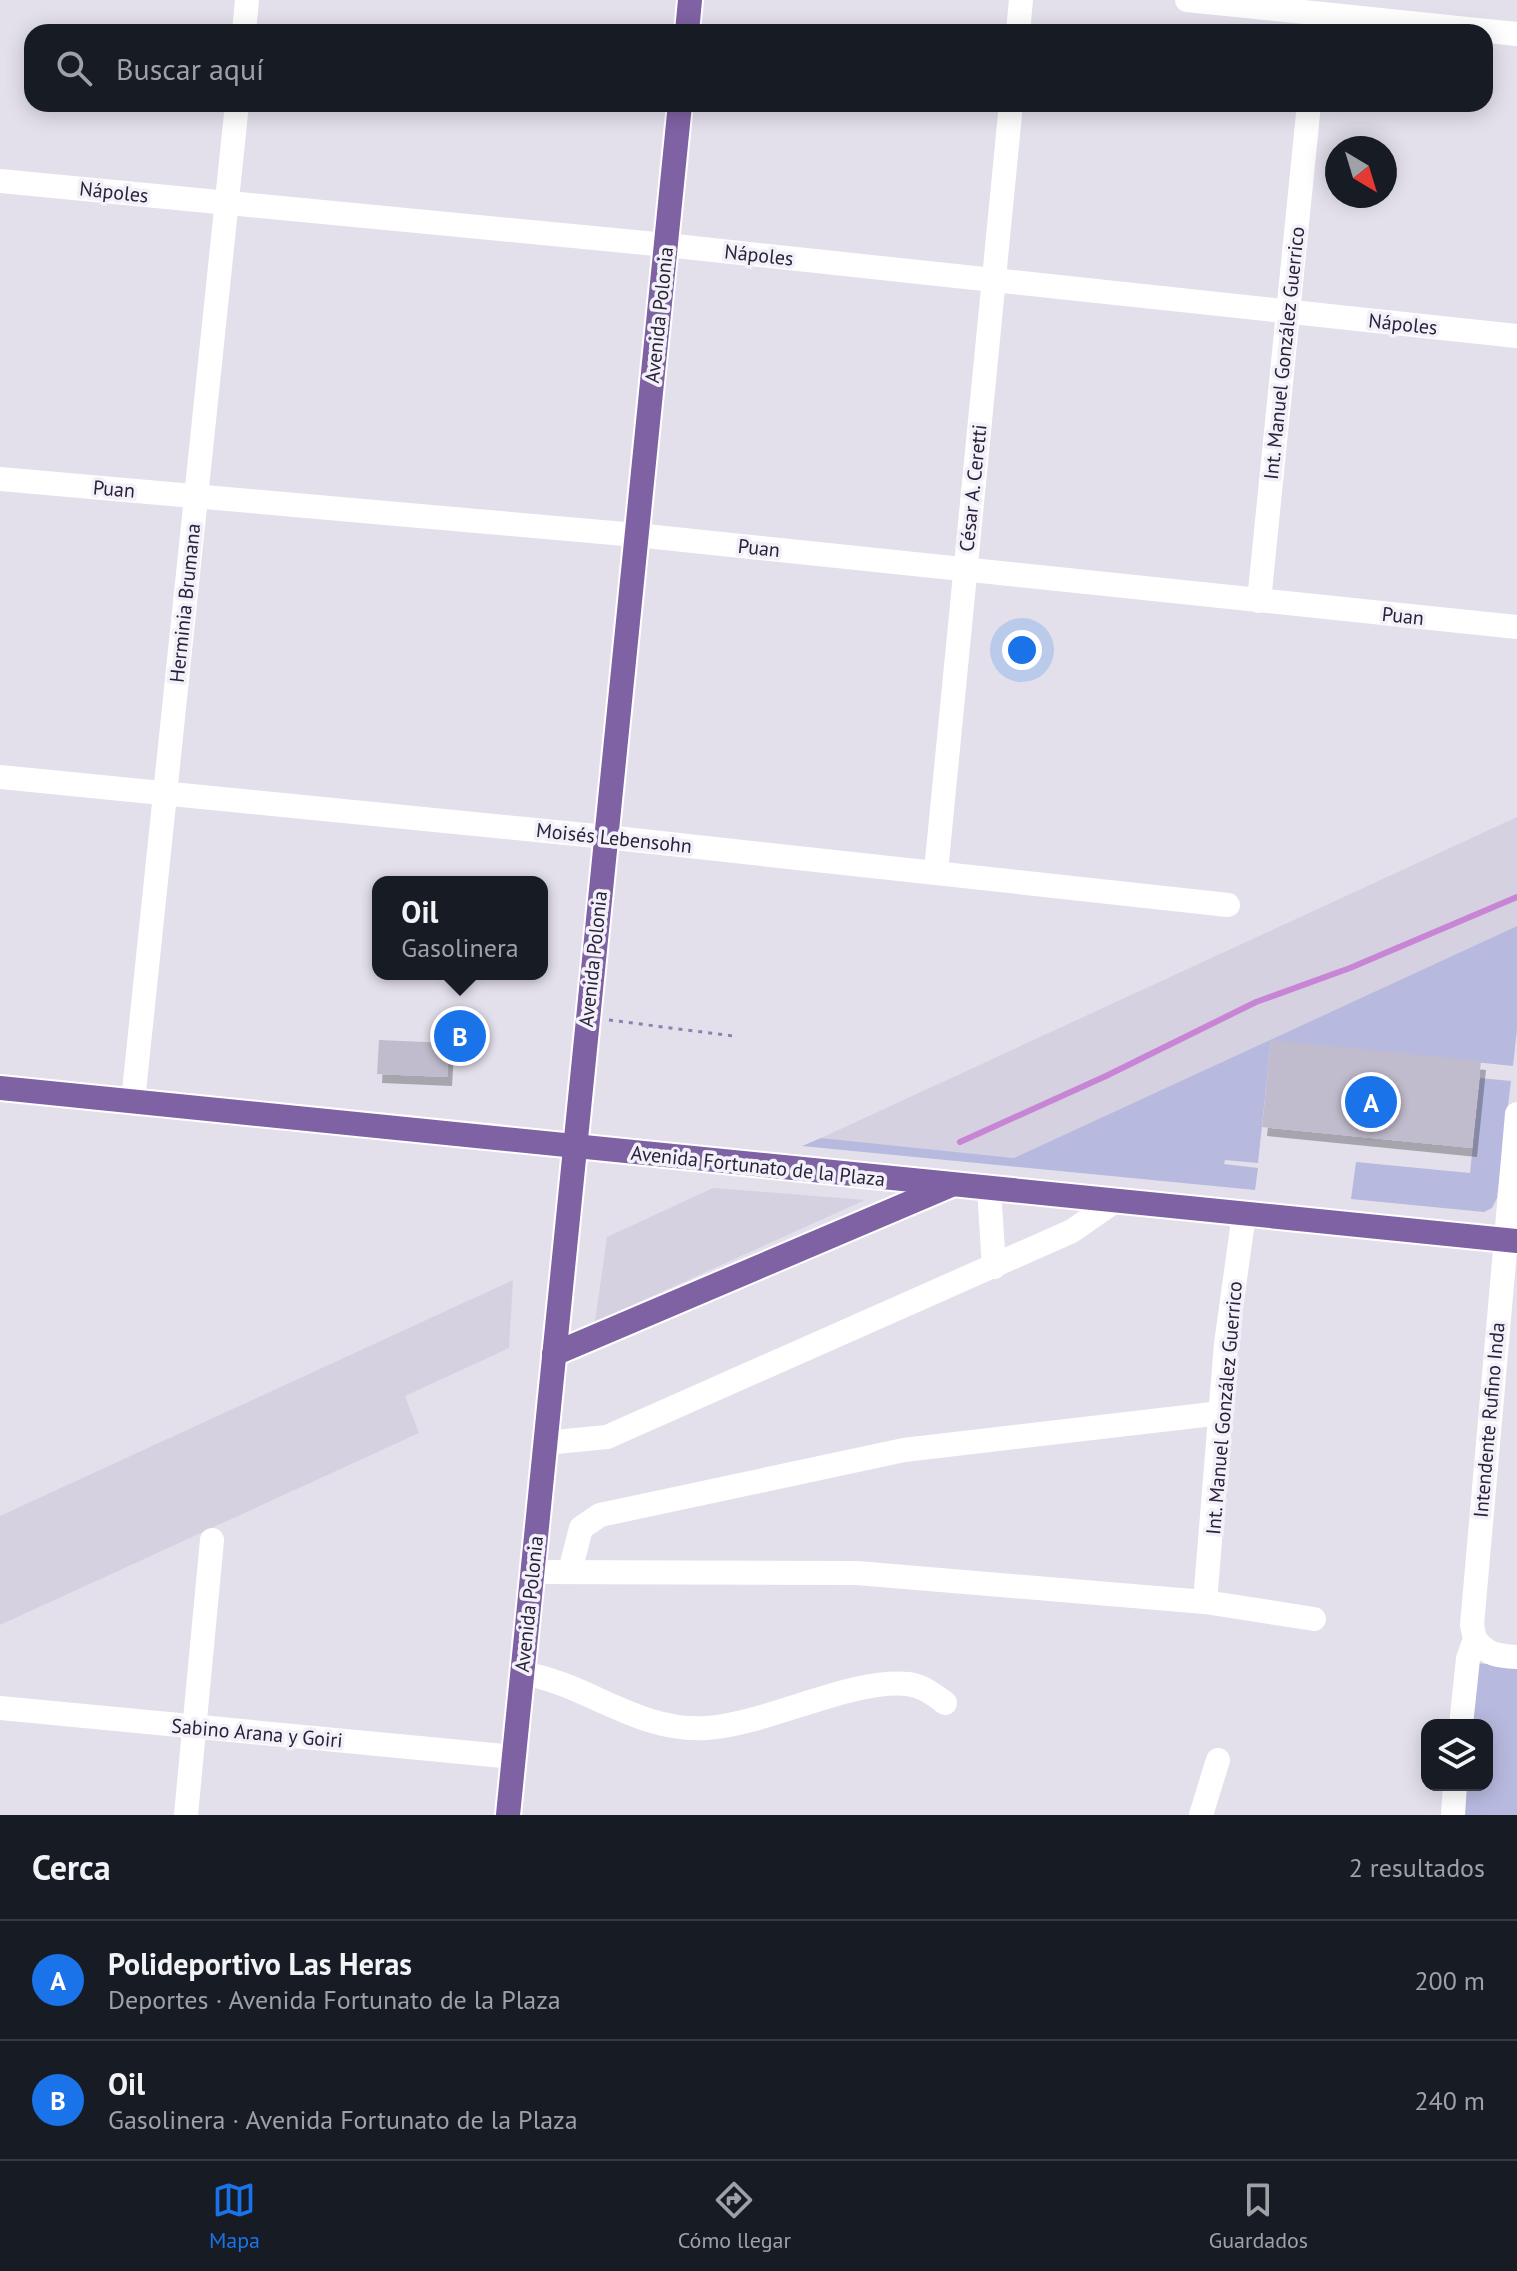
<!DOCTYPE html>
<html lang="es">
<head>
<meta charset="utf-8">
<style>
	body { margin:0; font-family:"PT Sans",sans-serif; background:#20242c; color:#f1f3f6 }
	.controls { position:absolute; right:24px; bottom:24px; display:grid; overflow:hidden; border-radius:16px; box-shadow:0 4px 20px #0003 }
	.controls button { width:72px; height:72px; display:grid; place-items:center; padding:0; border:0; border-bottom:2px solid #363941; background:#171b24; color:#f1f3f6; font:40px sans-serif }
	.compass { position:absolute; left:1325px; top:136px; width:72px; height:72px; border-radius:50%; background:#171b24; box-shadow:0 4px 20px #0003; rotate:142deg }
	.you { position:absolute; left:1022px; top:650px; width:28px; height:28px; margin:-20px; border:6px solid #fff; border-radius:50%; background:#1a73e8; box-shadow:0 0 0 12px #1a73e833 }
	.badge { display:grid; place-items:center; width:52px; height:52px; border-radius:50%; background:#1a73e8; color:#fff; font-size:26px; font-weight:700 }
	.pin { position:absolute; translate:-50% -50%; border:4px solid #fff; box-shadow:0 2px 8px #0006 }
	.popup { position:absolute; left:372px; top:876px; width:176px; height:104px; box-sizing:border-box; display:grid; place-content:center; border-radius:16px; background:#171b24; filter:drop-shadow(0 2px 6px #0005); font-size:26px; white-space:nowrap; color:#9ea1a6 }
	.popup b { font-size:30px; color:#f1f3f6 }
	.popup::after { content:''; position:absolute; left:50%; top:100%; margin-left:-16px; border:16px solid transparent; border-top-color:#171b24 }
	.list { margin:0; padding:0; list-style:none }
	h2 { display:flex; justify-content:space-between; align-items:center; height:104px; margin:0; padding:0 32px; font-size:34px }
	h2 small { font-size:26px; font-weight:400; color:#9ea1a6 }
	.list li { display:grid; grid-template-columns:52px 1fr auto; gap:24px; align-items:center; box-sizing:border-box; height:120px; padding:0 32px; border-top:2px solid #363941 }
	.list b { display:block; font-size:30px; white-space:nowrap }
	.list p { margin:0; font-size:26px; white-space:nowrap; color:#9ea1a6 }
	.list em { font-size:26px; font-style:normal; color:#9ea1a6 }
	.icon { flex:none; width:44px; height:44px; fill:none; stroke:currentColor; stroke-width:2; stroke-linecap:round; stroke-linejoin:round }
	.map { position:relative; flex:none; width:1517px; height:1815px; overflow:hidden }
	.search { position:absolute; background:#171b24; box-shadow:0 4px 20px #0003; left:24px; right:24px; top:24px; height:88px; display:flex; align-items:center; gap:20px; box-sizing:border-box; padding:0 28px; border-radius:24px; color:#9ea1a6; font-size:30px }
	.sheet { height:344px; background:#171b24 }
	nav { display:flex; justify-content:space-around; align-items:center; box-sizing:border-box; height:112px; border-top:2px solid #363941; background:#171b24; font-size:22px; color:#9ea1a6 }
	nav a { display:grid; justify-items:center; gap:4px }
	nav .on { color:#1a73e8 }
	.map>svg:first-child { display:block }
</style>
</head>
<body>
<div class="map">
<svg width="1517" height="1815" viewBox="0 0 1517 1815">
	<defs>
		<filter id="shadow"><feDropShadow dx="5" dy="9" stdDeviation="0" flood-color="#0004"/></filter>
	</defs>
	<rect width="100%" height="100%" fill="#e3e0ec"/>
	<!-- built -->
	<g fill="#d5d1e0">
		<polygon points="1517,817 1517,926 1014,1158 821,1138"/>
		<polygon points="713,1188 865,1200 595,1322 607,1237"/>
		<polygon points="513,1280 509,1348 405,1396 419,1433 0,1625 0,1516"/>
	</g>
	<!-- green -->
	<g fill="#b7b9df">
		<polygon points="1517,926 1517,1029 1513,1066 1271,1041 1258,1163 1225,1160 1224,1164 1258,1168 1255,1190 802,1146 821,1138 1014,1158"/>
		<polygon points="1480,1078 1511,1081 1497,1198 1492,1208 1484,1212 1351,1199 1356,1162 1470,1173"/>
		<polygon points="1476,1663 1517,1667 1517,1815 1460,1815 1463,1785 1487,1785 1487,1725 1469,1725"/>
	</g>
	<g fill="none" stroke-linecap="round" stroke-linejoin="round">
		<!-- stream -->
		<polyline stroke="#c884d5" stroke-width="6" points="960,1142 1106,1076 1256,1002 1350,968 1517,897"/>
	</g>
	<!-- building -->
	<g fill="#c1bccd" filter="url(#shadow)">
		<polygon points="379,1040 449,1043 447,1077 377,1074"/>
		<polygon points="1271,1040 1481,1061 1472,1148 1262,1127"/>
	</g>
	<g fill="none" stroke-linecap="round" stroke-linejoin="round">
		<!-- major casing -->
		<g stroke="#fff" stroke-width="28">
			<g id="major">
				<polyline points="687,32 690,0"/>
				<polyline points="0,1088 1517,1241"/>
				<polyline points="554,1354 949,1186"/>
				<polyline points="508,1815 680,104"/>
			</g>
		</g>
		<!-- path -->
		<polyline stroke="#927eb2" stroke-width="3" stroke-dasharray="4 6" stroke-linecap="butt" points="609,1020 733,1036"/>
		<!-- minor -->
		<g stroke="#fff" stroke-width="24">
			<polyline points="1187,0 1517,34"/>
			<polyline points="244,32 247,0"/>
			<polyline points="1018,32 1021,0"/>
			<polyline points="0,181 666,245 1517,336"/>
			<polyline points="0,479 636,535 1517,627"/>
			<polyline points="1259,601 1309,104"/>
			<polyline points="0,777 606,837 1228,905"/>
			<polyline points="936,871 1011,104"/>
			<polyline points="133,1101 237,104"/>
			<polyline points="989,1189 994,1267"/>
			<polyline points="545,1443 607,1437 1072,1231 1115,1201"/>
			<polyline points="570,1571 581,1528 600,1515 904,1450 1221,1413"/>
			<polyline points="532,1572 857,1573 1205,1602 1314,1619"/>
			<polyline points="1205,1602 1226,1344 1244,1214"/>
			<path d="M1475 1639C1487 1655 1498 1656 1517 1657"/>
			<path d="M522 1673C588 1684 637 1732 706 1728 768 1724 851 1678 908 1684 923 1686 933 1694 945 1703"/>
			<polyline points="0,1708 514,1757"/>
			<polyline points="1461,1725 1468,1659 1475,1639 1472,1625 1517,1114"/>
			<polyline points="186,1815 212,1540"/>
			<polyline points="1201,1815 1218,1760"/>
			<polyline points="1453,1815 1455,1785"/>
		</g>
		<!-- major -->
		<use href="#major" stroke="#7f62a4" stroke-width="24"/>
	</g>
	<g text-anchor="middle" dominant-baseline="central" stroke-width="7" stroke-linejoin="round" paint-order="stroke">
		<!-- street labels -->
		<g font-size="20" fill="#2c203d" stroke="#f2f1f8">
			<text transform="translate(114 192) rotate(6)">Nápoles</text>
			<text transform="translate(759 255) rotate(6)">Nápoles</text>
			<text transform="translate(659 315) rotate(-84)">Avenida Polonia</text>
			<text transform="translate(1403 324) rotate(6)">Nápoles</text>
			<text transform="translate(1284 353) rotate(-84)">Int. Manuel González Guerrico</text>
			<text transform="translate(973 488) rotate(-84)">César A. Ceretti</text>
			<text transform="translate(114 489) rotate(5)">Puan</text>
			<text transform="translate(759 548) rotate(6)">Puan</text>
			<text transform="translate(185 603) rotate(-84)">Herminia Brumana</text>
			<text transform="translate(1403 616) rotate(6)">Puan</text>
			<text transform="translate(614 838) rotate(6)">Moisés Lebensohn</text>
			<text transform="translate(593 959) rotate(-84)">Avenida Polonia</text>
			<text transform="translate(758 1166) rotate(6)">Avenida Fortunato de la Plaza</text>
			<text transform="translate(1224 1408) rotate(-85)">Int. Manuel González Guerrico</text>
			<text transform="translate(1489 1420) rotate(-85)">Intendente Rufino Inda</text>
			<text transform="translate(529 1604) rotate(-84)">Avenida Polonia</text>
			<text transform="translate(257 1733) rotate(5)">Sabino Arana y Goiri</text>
		</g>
	</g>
</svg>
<div class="controls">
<button><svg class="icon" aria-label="layers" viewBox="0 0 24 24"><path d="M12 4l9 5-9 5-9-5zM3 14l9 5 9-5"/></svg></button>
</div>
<svg class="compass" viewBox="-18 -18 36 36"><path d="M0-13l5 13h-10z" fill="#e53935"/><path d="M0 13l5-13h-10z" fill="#9ea1a6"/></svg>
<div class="you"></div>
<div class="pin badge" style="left:1371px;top:1102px">A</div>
<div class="pin badge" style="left:460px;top:1036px">B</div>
<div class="popup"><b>Oil</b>Gasolinera</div>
<div class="search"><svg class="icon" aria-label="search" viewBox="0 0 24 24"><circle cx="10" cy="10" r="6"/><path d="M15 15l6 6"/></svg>Buscar aquí</div>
</div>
<section class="sheet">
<h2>Cerca<small>2 resultados</small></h2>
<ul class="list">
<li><span class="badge">A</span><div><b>Polideportivo Las Heras</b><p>Deportes · Avenida Fortunato de la Plaza</p></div><em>200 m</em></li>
<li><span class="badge">B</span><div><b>Oil</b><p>Gasolinera · Avenida Fortunato de la Plaza</p></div><em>240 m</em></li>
</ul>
</section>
<nav>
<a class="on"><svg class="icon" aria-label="map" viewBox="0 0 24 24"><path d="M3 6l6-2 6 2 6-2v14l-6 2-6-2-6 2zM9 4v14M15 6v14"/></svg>Mapa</a>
<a><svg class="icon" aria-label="directions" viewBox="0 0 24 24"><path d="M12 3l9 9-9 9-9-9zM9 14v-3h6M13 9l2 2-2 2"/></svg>Cómo llegar</a>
<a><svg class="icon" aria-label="saved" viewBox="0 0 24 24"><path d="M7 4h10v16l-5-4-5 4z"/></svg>Guardados</a>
</nav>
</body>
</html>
